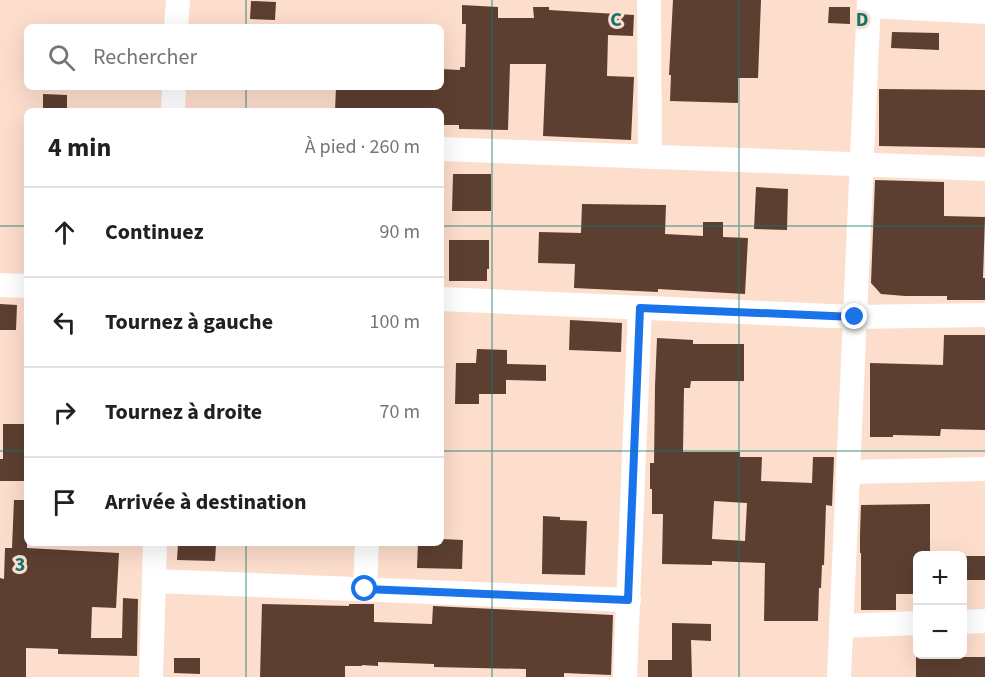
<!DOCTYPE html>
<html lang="fr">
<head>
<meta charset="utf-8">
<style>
	body { margin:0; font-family:"Source Sans 3",sans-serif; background:#f2f2f2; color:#202124 }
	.controls { position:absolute; right:18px; bottom:18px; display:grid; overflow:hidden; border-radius:9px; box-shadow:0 6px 24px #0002 }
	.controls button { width:54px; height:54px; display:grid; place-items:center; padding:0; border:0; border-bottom:2px solid #e0e0e0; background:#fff; color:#202124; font:30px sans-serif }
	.stop { position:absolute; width:18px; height:18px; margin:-14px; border:4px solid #1a73e8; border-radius:50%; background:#fff }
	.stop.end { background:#1a73e8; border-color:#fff; box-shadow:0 2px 6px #0008 }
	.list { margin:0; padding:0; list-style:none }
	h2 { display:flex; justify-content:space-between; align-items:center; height:78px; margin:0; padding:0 24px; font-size:26px }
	h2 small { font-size:20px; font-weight:400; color:#757577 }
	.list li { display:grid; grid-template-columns:39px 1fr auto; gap:18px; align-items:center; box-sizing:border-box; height:90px; padding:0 24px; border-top:2px solid #e0e0e0 }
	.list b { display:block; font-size:22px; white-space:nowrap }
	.list em { font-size:20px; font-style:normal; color:#757577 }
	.icon { flex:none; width:33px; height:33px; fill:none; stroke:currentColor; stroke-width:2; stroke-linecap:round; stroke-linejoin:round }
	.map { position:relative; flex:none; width:985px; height:677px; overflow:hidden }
	.search { position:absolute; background:#fff; box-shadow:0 6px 24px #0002; left:24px; top:24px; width:420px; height:66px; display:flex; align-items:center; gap:15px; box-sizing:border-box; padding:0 21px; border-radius:9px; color:#757577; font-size:22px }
	.panel { position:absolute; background:#fff; box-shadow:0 6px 24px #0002; left:24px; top:108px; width:420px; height:438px; border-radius:9px }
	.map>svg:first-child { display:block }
</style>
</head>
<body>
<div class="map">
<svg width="985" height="677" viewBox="0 0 985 677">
	<rect width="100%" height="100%" fill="#fdddcc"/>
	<!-- building -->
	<g fill="#5c3f30" fill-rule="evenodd">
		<polygon points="673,0 761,0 758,78 738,78 738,103 670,101 671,75 669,75"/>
		<polygon points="251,1 276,2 275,20 250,19"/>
		<polygon points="462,5 498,7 498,18 534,18 533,7 549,7 549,10 634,15 633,36 608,35 607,76 634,77 631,140 543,136 546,64 510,64 508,130 459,129 459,125 441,125 441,111 335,111 336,87 441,87 441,69 460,70 460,67 465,67 466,24 462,24"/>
		<polygon points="829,7 850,7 850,24 828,23"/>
		<polygon points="892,32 939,33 939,50 891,48"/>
		<polygon points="879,89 985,90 985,148 879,146"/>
		<polygon points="43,94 67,95 67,111 43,111"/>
		<polygon points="453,174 491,174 491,211 452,211"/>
		<polygon points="875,180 944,182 944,216 985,217 983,278 985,278 985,300 947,300 947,296 905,296 881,294 871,283"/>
		<polygon points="756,187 788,189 787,230 754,229"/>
		<polygon points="582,204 666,205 665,234 703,236 703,222 723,222 723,237 748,238 745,294 658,289 658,292 574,288 575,264 538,263 539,232 581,233"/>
		<polygon points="449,240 489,240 489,269 487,269 487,281 449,281"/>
		<polygon points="0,304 17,305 16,330 0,330"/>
		<polygon points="570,320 622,323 621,352 569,350"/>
		<polygon points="944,335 985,335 985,430 941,429 940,436 893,435 893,437 870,437 870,363 943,365"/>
		<path d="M657 338 693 340V344H744V381H691L690 388H684L683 452H740V457H762L761 481 812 483 813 457H834L832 506 826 505 824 565H822L821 588H819L818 621H764L765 563 712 561V565L662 564 663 514H652V489H650V463H654L655 386ZM714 501 747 503 745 541 712 539Z"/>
		<polygon points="477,349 507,350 507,364 546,365 546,381 506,380 506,394 479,394 479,404 455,404 456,363 476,363"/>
		<polygon points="3,424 27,424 27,481 0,481 0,459 3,459"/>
		<polygon points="14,500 27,500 27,548 119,553 116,608 92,607 91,638 122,638 123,598 138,599 137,656 58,654 58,649 26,648 26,677 0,677 0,578 4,579 5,548 12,548"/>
		<polygon points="930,504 930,552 918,552 918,594 896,594 896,610 861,610 861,553 860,553 860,535 861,505"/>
		<polygon points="543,516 560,517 560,520 587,521 585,575 542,574"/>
		<polygon points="441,539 463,540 462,569 417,568 418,543 441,543"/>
		<polygon points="178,544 216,545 215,561 177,560"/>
		<rect x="963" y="556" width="22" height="24"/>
		<polygon points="262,604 349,606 349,604 374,604 374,622 432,624 433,606 613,615 611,675 564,673 564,677 526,677 526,669 434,667 434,664 378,662 378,666 362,665 362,666 345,666 345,677 260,677"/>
		<polygon points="672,623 711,624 711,641 691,640 692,677 648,677 648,660 672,660"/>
		<polygon points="916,654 932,654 932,657 985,657 985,677 916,677"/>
		<polygon points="174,658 200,658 200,674 174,673"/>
	</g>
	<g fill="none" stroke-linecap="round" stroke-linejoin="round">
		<!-- minor -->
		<g stroke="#fff" stroke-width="24">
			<polyline points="649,0 650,157"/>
			<polyline points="869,6 985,12"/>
			<polyline points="176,27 178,0"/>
			<polyline points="173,111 174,87"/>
			<polyline points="441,149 985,169"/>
			<polyline points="0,285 27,286"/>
			<polyline points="441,299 855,317 985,315"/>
			<polyline points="848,472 985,469"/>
			<polyline points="154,581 629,600"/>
			<polyline points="365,589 367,543"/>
			<polyline points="962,622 985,621"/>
			<polyline points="841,626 918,623"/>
			<polyline points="151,677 155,543"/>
			<polyline points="625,677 640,308"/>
			<polyline points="839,677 869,0"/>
		</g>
	</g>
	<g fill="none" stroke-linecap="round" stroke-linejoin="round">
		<!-- route -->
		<polyline stroke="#1a73e8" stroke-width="8" points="365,589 628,600 640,308 855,317"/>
	</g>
	<!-- grid -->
	<path fill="none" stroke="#0f766e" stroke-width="1.5" stroke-opacity="0.55" d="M246 0V27M492 0V677M739 0V677M246 87V111M0 226H27M441 226H985M0 451H27M441 451H985M246 543V677"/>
	<g font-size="20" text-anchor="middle" font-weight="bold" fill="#0f766e" stroke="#fdddcc" stroke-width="6" stroke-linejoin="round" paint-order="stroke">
		<text x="616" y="26">C</text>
		<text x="862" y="26">D</text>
		<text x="20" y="571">3</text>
	</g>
</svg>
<div class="controls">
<button>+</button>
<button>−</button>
</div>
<div class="stop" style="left:365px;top:589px"></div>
<div class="stop end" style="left:855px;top:317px"></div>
<div class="search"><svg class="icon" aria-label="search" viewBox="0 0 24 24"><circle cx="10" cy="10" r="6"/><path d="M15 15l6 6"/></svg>Rechercher</div>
<section class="panel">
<h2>4 min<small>À pied · 260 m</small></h2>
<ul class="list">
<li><svg class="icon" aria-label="ahead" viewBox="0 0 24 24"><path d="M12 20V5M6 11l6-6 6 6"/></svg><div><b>Continuez</b></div><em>90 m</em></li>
<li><svg class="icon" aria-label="left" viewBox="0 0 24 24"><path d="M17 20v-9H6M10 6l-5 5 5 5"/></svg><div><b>Tournez à gauche</b></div><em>100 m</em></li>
<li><svg class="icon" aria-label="right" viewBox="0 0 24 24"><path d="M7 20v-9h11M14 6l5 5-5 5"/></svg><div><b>Tournez à droite</b></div><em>70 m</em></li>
<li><svg class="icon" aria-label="arrive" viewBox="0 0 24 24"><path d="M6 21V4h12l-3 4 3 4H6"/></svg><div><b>Arrivée à destination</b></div></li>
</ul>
</section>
</div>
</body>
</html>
